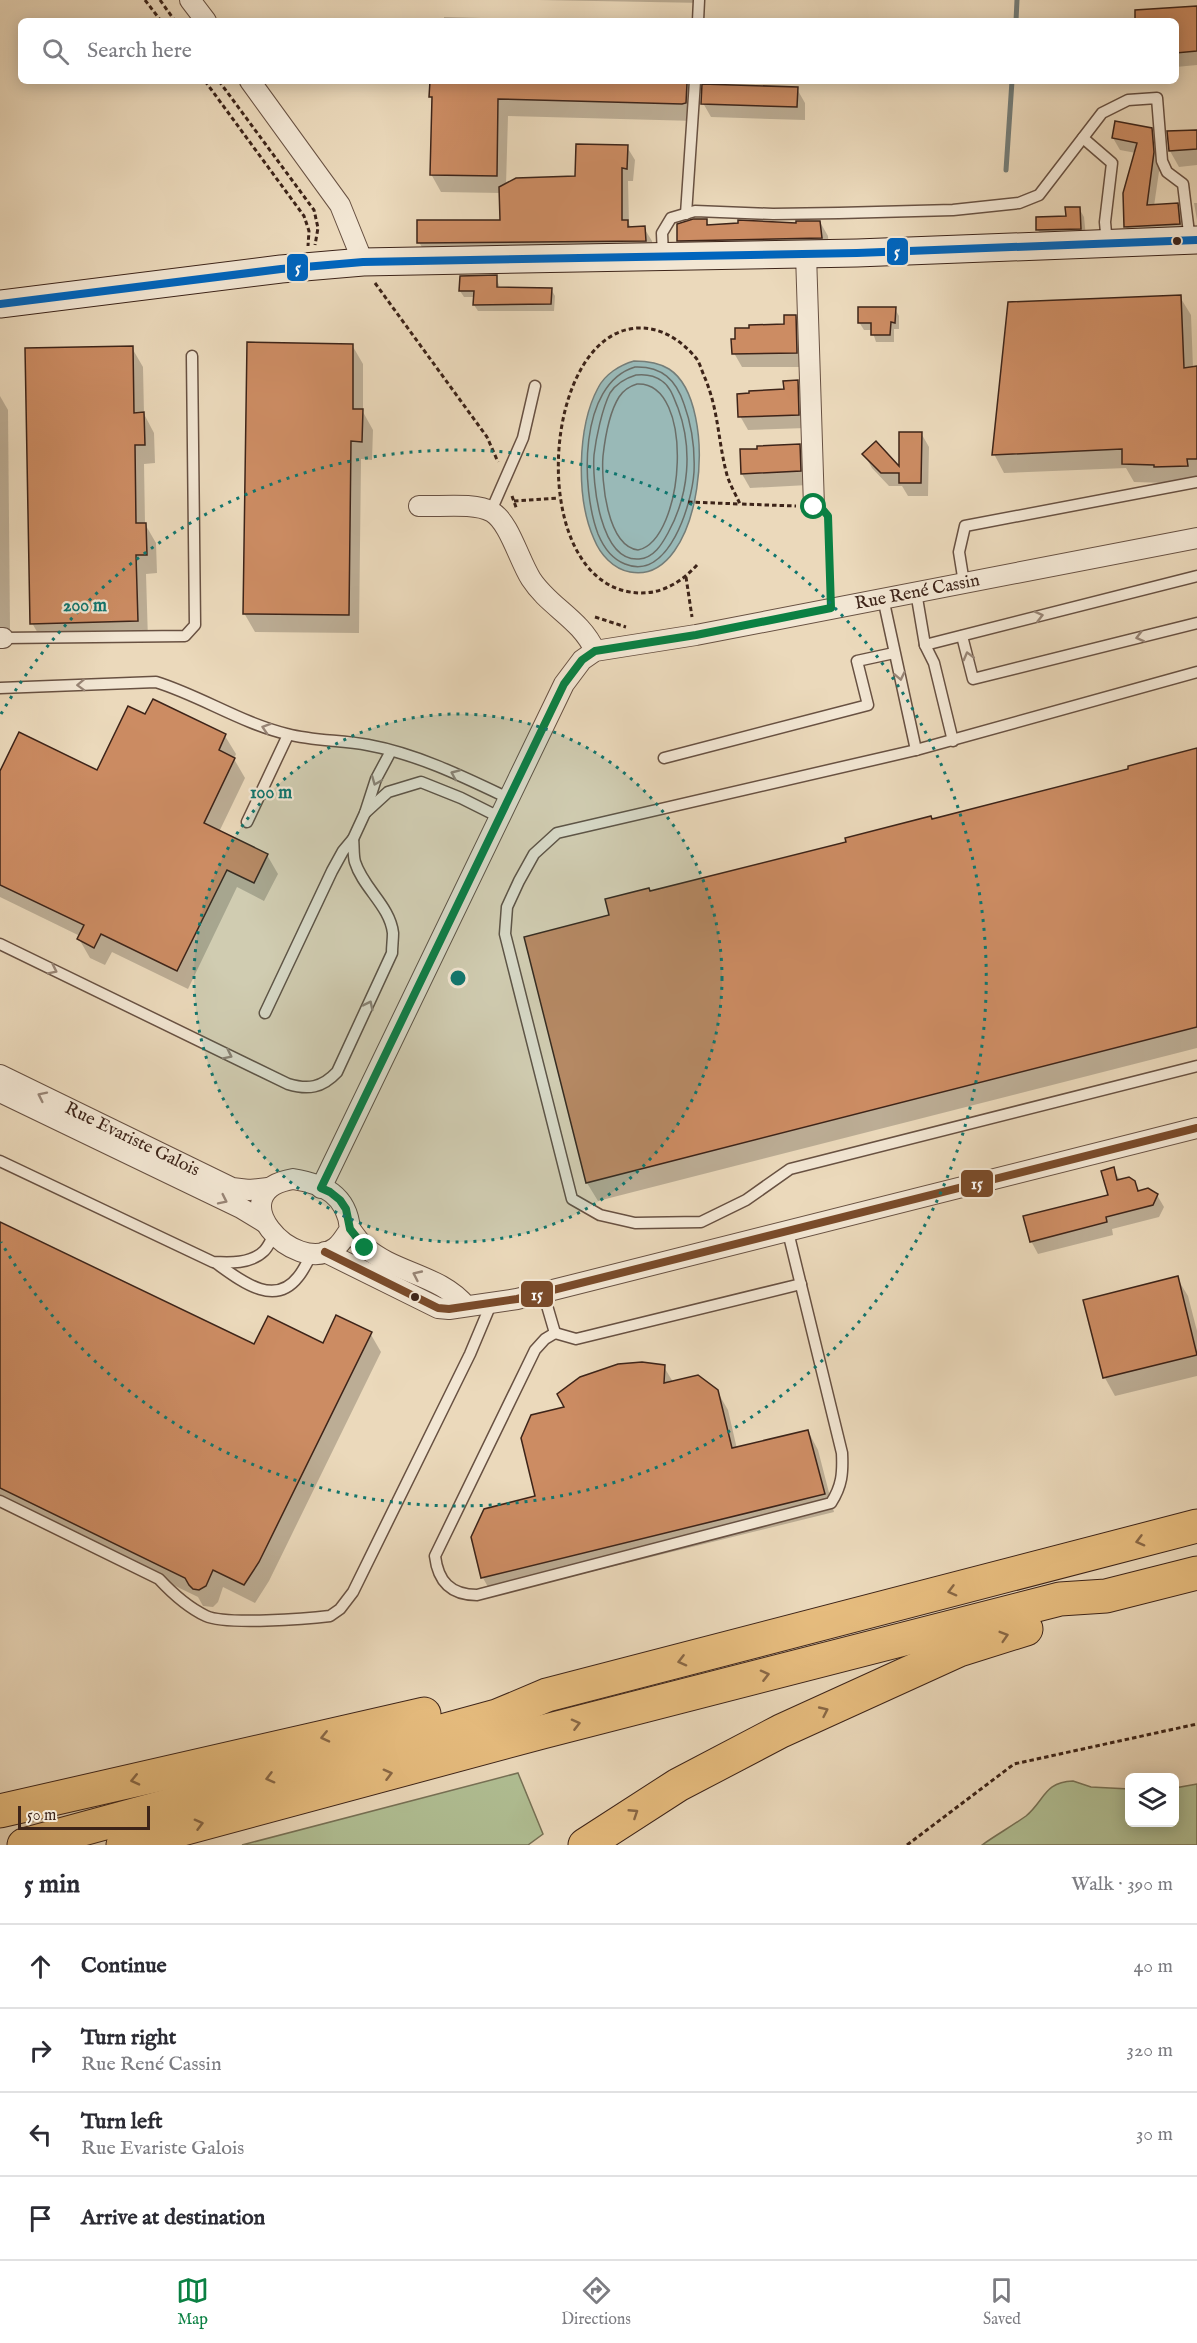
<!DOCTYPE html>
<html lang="en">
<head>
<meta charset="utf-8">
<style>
	body { margin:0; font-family:"IM FELL English",serif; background:#f2f2f3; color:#2b2b33 }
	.controls { position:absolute; right:18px; bottom:18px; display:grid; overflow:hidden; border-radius:9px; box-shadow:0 3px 15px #0003 }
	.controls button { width:54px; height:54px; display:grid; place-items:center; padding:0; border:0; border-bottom:2px solid #e1e1e2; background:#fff; color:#2b2b33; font:30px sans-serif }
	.scale { position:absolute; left:18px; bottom:15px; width:132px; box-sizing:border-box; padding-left:6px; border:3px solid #3d2419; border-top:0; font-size:16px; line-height:21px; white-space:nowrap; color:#3d2419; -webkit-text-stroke:4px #f2e6d3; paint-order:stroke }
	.stop { position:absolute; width:18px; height:18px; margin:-14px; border:4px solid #0b8043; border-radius:50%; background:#fff }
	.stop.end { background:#0b8043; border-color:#fff; box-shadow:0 2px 6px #0008 }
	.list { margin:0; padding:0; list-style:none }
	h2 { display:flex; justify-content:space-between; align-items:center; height:78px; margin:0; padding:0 24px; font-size:26px }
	h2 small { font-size:20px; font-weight:400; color:#7c7c81 }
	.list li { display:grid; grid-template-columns:39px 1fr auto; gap:18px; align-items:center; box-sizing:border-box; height:84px; padding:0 24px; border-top:2px solid #e1e1e2 }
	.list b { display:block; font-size:22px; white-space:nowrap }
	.list p { margin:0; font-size:20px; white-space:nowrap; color:#7c7c81 }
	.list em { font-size:20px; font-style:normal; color:#7c7c81 }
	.icon { flex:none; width:33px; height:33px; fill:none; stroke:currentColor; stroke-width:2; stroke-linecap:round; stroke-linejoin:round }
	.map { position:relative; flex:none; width:1197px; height:1845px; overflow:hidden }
	.search { position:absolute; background:#fff; box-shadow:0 3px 15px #0003; left:18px; right:18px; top:18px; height:66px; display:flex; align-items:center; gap:15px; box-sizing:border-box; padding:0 21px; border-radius:9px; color:#7c7c81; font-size:22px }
	.sheet { height:414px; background:#fff }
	nav { display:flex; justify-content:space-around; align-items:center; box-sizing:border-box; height:84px; border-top:2px solid #e1e1e2; background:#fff; font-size:16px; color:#7c7c81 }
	nav a { display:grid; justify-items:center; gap:3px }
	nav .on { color:#0b8043 }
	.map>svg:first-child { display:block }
</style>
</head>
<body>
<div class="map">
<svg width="1197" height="1845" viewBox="0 0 1197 1845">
	<rect width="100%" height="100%" fill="#ebd9bb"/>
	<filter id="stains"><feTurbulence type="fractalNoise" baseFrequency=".00333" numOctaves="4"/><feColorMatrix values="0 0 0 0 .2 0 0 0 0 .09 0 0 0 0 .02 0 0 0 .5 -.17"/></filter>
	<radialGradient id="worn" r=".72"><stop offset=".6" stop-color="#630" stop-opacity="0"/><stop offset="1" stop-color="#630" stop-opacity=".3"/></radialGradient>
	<!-- green -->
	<g fill="#b1c095" stroke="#777257" stroke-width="1.5">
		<polygon points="518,1773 543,1834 528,1845 242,1845"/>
		<path d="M1073 1781 1091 1787 1129 1789 1130 1822H1174L1175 1788 1197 1784V1845H982C996 1835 1012 1826 1026 1816 1045 1800 1044 1782 1073 1781Z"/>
	</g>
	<!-- water -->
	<path fill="#99b9b7" stroke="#747d78" stroke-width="1.5" d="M634 361C646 361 658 362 669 369 722 403 703 586 630 572 613 569 600 554 594 539 576 499 577 427 598 388 605 374 620 365 634 361Z"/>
	<!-- shadow -->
	<g fill="#0003">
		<polygon points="539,0 705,0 705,3"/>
		<polygon points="1197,8 1197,65 1176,67 1176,21 1142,21"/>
		<polygon points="444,17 606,21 444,21"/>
		<polygon points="431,81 703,81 703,85 797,89 805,103 805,120 711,117 703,103 703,92 698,95 696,121 508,116 506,185 576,177 627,147 635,160 633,181 628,181 629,224 632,229 644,228 652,241 653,254 426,255 419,242 502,221 501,193 441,192 431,174 433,100 431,96"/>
		<polygon points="1151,129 1158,141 1160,165 1154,206 1177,204 1184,216 1186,236 1132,238 1126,227 1136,153 1120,150 1113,138"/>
		<polygon points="1197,129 1197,165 1179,167 1170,151 1169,132"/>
		<polygon points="1194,203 1197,203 1197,221 1197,220"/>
		<polygon points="1079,208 1084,217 1086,237 1043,239 1038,230 1037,218 1067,217"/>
		<polygon points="706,221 709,226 820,222 828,236 829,251 687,254 679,240"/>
		<polygon points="496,277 500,288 551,289 555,296 554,311 478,311 474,305 475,297 464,297 460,291"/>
		<polygon points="1180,297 1191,315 1193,368 1197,367 1197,484 1134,482 1126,468 1004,473 994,454"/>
		<polygon points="895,309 899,316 899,329 894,329 894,342 876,342 872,330 864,330 859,322"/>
		<polygon points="795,317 803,330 804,367 742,367 734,353 750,329 786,325"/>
		<polygon points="352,345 363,364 363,412 373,430 372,460 361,459 359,633 255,632 244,613"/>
		<polygon points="132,348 143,367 144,414 154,433 155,463 144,464 145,524 156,543 157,573 146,574 148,640 43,642 32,623"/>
		<polygon points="797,382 805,396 806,428 748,430 740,416"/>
		<polygon points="0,396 8,410 10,630 0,630"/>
		<polygon points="921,433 929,447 928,496 908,496 902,486 889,486 872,468 864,454 900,470"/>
		<polygon points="799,446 807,460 808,485 750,488 742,474"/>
		<polygon points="146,716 225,736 236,754 234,759 245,778 219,832 267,855 278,874 264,901 237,887 188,989 112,952 105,965 90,958 79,939 80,936 0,897 0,775 98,772"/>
		<polygon points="1197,750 1197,1048 598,1201 587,1183 611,916 650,893 1130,770"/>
		<polygon points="1113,1169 1120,1180 1134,1182 1140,1192 1157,1195 1164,1207 1159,1217 1112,1229 1113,1235 1038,1254 1031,1241 1109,1196"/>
		<polygon points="0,1224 255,1346 323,1345 370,1333 381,1352 269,1581 255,1603 223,1587 218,1602 213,1607 203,1606 198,1597 0,1501"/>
		<polygon points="1177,1278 1188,1296 1197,1331 1197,1376 1115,1396 1105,1378 1085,1301"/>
		<polygon points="664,1367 673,1382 717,1391 728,1410 737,1449 808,1431 818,1450 834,1512 493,1596 483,1578 537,1497 567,1408"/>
	</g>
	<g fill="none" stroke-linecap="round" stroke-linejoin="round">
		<!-- shore -->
		<g stroke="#6b6e68" stroke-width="1.5">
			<path d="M635 367C662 366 676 380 684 404 692 426 695 449 694 472 692 503 669 582 625 564 612 559 603 546 598 534 581 489 578 384 635 367Z"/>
			<path d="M636 375C645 374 654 375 662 381 671 387 674 399 678 408 693 449 689 495 668 533 662 544 654 558 639 559 600 562 592 482 594 455 596 438 602 409 610 393 616 384 626 378 636 375Z"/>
			<path d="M637 384C696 381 685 540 638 550 607 546 601 480 603 456 605 438 609 413 619 397 623 391 630 386 637 384Z"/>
		</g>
		<!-- stream -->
		<g stroke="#747d78" stroke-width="5">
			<polyline points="1016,21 1017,0"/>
			<polyline points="1006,170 1012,81"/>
		</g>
	</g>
	<!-- building -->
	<g fill="#cc8c63" stroke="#3d2419" stroke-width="1.5">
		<polygon points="1197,6 1197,51 1176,53 1176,21 1135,21 1135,10"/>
		<polygon points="430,81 609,81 687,83 686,103 682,104 498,99 497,176 430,175 432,97 429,97"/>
		<polygon points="702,84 798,87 797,107 701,104"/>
		<polygon points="1115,121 1152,128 1154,152 1147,205 1178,203 1180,224 1124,227 1123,193 1137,143 1112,138"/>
		<polygon points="1197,130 1197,149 1169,151 1167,131"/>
		<polygon points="576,144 628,145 627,169 622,168 622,220 628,220 628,227 645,226 646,241 417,243 417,220 500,220 499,187 516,178 575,176"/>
		<polygon points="1065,207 1080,207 1081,229 1036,230 1036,217 1066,216"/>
		<polygon points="693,219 707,219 707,225 738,223 738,220 796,223 796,221 820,221 822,238 677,241 677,224"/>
		<polygon points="497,275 497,287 552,288 551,304 473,305 474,291 459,291 460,276"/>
		<polygon points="1181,295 1184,368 1197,366 1197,459 1187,459 1188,466 1154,467 1154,465 1122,464 1122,449 992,455 1008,302"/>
		<polygon points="858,307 896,307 895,323 891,322 890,335 871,335 871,323 858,323"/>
		<polygon points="784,315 796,315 797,353 732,354 731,339 735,339 735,328 749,328 749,325 784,324"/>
		<polygon points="247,342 353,344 353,409 363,409 362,442 351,441 349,615 243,614"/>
		<polygon points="133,346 134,413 144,412 145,445 135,445 136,523 146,523 147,555 136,555 138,621 30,624 25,348"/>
		<polygon points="798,380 799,415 738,417 737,394 749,393 749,391 784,389 783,381"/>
		<polygon points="899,432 922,432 921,483 899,483 899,473 881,473 862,454 876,441 899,466"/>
		<polygon points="800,444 801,471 741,474 740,449 757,449 757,446"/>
		<polygon points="153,699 226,734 219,750 235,758 204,823 268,854 254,883 227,870 177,971 101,934 94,948 77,939 84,925 0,885 0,771 19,732 97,770 128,706 145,714"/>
		<polygon points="1197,748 1197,1027 586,1183 524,937 609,915 605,899 649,888 650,891 846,842 845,838 931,816 932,819 1128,769 1128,766"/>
		<polygon points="1114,1167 1117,1180 1129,1177 1135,1181 1138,1191 1148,1188 1158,1194 1153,1205 1106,1217 1107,1222 1030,1242 1023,1216 1108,1195 1101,1171"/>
		<polygon points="0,1222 254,1344 268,1316 323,1343 336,1315 372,1332 259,1562 244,1585 213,1570 206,1586 199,1590 193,1589 189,1585 185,1578 0,1488"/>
		<polygon points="1178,1276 1197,1355 1103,1378 1083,1300"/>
		<polygon points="642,1362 665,1365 664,1383 698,1375 718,1390 732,1448 808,1430 825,1494 481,1578 471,1537 484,1509 535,1496 521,1438 531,1415 564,1407 557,1394 580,1377 618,1364"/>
	</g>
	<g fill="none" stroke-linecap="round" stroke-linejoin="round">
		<!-- lane casing -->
		<g stroke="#685142" stroke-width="13">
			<g id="lane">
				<polyline points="698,21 699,0"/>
				<polyline points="1083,138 1112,163 1105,222 1107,244"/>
				<polyline points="686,214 695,81"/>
				<polyline points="663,256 662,233 671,218 695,211 773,214 839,213 953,210 1019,203 1039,195 1102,113 1128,100 1157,98 1162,161 1167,172 1183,184 1190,241"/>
				<polyline points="491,511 523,438 535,386"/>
				<polyline points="964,583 959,552 965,526 1197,482"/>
				<polyline points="916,592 925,645 934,663 953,741"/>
				<polyline points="883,598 916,750"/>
				<polyline points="962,636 973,679 1197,623"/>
				<polyline points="3,638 185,636 195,625 192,356"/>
				<polyline points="925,645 1197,576"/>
				<polyline points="1197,672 916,750 557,833 534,854 519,881 507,907 505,934 572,1199 600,1215 635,1223 701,1222 746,1200 790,1169 1197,1066"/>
				<path d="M0 688 156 682C201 696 241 723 287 734 313 741 341 740 368 745 417 754 464 777 508 798"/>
				<polyline points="664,758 868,705 857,661 894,653"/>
				<polyline points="365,813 388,792 421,782 461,798 499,817"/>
				<polyline points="247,822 288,735"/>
				<path d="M0 944 288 1084C308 1090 322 1088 337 1072L392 953C392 946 393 940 393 933 390 906 363 888 355 862 353 855 354 846 353 839"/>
				<polyline points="265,1013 332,871 343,851 353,839 365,813 376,779 391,751"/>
				<path d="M0 1161 213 1262C229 1263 251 1264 264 1251 268 1247 271 1240 274 1235"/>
				<path d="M216 1263C240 1280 274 1308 298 1277 304 1270 308 1260 313 1252"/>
				<path d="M543 1292 555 1333 545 1339 535 1350 435 1556C438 1581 450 1595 477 1595L831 1503C842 1486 843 1473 842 1453L788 1232"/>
				<polyline points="555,1333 576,1339 801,1284"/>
				<path d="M0 1501 159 1579C173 1594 187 1607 206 1616 225 1625 307 1619 330 1616L340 1609 353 1592 470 1354 491 1304"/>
			</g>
		</g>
		<!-- street casing -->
		<g stroke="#685142" stroke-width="22">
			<g id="street">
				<polyline points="190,0 206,21"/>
				<polyline points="250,81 340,205 363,262"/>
				<polyline points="806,254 814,507"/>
				<path d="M419 506C439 507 475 502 492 512 509 522 519 560 531 579 549 607 581 619 595 651"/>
				<polyline points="0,638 3,638"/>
				<path id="s1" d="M0 1075 232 1188 249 1190 268 1188"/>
				<polyline points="0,1092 241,1208 264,1222"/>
				<path d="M293 1179C324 1184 347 1195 350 1229 346 1235 341 1244 335 1248 293 1277 218 1192 293 1179Z"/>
				<path id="s2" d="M321 1188 564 684 582 660 595 651 696 635 1197 538"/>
				<path d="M350 1229C355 1235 359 1242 365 1247 394 1273 441 1275 466 1306"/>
				<polyline points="325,1252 438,1308 449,1309 517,1299 1197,1128"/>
			</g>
		</g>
		<!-- secondary casing -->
		<g stroke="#3d2419" stroke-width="29">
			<polyline id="secondary" points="0,304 281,269 363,262 857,253 1197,240"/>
		</g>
		<!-- highway casing -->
		<g stroke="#3d2419" stroke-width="35">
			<g id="highway">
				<polyline points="0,1811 424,1714"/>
				<polyline points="24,1845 497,1716 547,1695 1197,1526"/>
				<polyline points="123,1845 542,1732 1060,1599 1106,1596 1197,1573"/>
				<polyline points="585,1845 678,1785 781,1731 959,1650 1026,1629"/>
			</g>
		</g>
		<!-- path -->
		<g stroke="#3d2419" stroke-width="3" stroke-dasharray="4.5 3" stroke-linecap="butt">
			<polyline points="145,0 161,21"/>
			<polyline points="160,0 175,21"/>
			<polyline points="205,81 304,216 309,231 308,246"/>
			<polyline points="219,81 314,210 318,228 315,245"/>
			<polyline points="375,283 487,437 498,462"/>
			<polyline points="512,496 517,510"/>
			<polyline points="514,501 559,498"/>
			<polyline points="688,502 740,504"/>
			<polyline points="828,517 830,592"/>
			<path d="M697 565C678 586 654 598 625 591 526 567 543 332 638 328 661 327 681 340 696 358 700 363 702 372 705 378 719 412 718 442 727 475 730 485 736 495 740 504L796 506"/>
			<polyline points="686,577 692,617"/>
			<polyline points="595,617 626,627"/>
			<polyline points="907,1845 1014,1764 1197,1724"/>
		</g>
		<!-- lane -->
		<use href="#lane" stroke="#f2e6d3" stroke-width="10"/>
		<!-- street -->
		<use href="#street" stroke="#f2e6d3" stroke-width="20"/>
		<!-- secondary -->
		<use href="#secondary" stroke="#f2e6d3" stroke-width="27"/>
		<!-- highway -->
		<use href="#highway" stroke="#e6bc7e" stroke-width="33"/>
		<!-- bus-1 casing -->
		<g stroke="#f2e6d3" stroke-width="12">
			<polyline id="bus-1" points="0,304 281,269 363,262 857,253 1197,240"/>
		</g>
		<!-- bus-2 casing -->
		<g stroke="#f2e6d3" stroke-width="12">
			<polyline id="bus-2" points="325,1252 438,1308 449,1309 517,1299 1197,1128"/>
		</g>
		<!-- bus-1 -->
		<use href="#bus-1" stroke="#0065bd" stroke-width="8"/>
		<!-- bus-2 -->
		<use href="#bus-2" stroke="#7a4b2a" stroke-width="8"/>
	</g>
	<!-- one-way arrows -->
	<defs><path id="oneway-chevron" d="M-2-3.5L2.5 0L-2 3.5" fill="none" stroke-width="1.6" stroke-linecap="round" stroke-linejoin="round" transform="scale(1.5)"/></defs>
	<g stroke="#988576">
		<use href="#oneway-chevron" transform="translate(1039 616) rotate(-14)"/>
		<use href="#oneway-chevron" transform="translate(1140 637) rotate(166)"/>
		<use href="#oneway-chevron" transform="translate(968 656) rotate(-105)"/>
		<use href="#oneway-chevron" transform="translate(900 676) rotate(78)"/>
		<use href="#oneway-chevron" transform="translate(81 685) rotate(178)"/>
		<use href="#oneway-chevron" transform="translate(266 728) rotate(-162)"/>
		<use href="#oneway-chevron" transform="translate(455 774) rotate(-157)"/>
		<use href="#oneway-chevron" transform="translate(376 781) rotate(112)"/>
		<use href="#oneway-chevron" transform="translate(53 970) rotate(26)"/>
		<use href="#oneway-chevron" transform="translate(369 1005) rotate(-64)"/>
		<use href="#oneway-chevron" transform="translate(228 1055) rotate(26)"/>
		<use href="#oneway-chevron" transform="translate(42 1096) rotate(-154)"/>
		<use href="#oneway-chevron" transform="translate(223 1200) rotate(26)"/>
		<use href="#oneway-chevron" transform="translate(417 1275) rotate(-155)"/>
	</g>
	<g stroke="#896846">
		<use href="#oneway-chevron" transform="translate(1140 1541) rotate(165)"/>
		<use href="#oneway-chevron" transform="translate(952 1591) rotate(165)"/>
		<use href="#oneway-chevron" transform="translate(1004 1636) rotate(-17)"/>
		<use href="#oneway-chevron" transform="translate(682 1661) rotate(166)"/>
		<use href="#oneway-chevron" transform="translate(765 1675) rotate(-14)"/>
		<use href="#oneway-chevron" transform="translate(824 1711) rotate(-25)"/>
		<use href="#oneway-chevron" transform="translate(576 1724) rotate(-14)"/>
		<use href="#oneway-chevron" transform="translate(325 1737) rotate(167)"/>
		<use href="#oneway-chevron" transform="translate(388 1774) rotate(-15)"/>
		<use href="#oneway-chevron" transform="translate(270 1778) rotate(165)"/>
		<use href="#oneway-chevron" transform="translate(135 1780) rotate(167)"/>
		<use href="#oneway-chevron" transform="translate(634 1813) rotate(-33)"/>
		<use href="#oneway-chevron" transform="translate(199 1824) rotate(-15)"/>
	</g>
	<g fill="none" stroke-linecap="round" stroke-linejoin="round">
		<!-- route -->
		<polyline stroke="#0b8043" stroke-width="8" points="365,1248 350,1229 346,1209 340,1200 330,1192 321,1188 564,684 582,660 595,651 696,635 831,608 828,516 823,510 814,507"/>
	</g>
	<!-- distance rings -->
	<circle cx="458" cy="978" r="264" fill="#0f766e" fill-opacity=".12"/>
	<g fill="none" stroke="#0f766e" stroke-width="3" stroke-dasharray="3 6">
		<circle cx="458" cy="978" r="264"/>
		<path d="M1 714A528 528 0 1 1 1 1242"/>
	</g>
	<!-- markers -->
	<g fill="#3d2419" stroke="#f2e6d3" stroke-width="2">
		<circle cx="1177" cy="241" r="5"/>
		<circle cx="415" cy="1297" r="5"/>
	</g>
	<g text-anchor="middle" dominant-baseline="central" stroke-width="4.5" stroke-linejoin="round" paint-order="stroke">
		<!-- street labels -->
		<g font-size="18" fill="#3d2419" stroke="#f2e6d3">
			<text stroke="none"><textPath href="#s2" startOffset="933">Rue René Cassin</textPath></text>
			<text stroke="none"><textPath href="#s1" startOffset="147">Rue Evariste Galois</textPath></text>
		</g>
	</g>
	<circle cx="458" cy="978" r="9" fill="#0f766e" stroke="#f2e6d3" stroke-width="3"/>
	<g font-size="18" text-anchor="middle" font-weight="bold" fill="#0f766e" stroke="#f2e6d3" stroke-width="4.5" stroke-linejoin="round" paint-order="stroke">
		<text x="85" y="611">200 m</text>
		<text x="271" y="798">100 m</text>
	</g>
	<g stroke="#f2e6d3" stroke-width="2">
		<rect x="886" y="237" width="23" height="29" rx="6" fill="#0065bd"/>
		<rect x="286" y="253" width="23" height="29" rx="6" fill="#0065bd"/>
		<rect x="960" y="1169" width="34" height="29" rx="6" fill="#7a4b2a"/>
		<rect x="520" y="1280" width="34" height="28" rx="6" fill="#7a4b2a"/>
	</g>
	<g font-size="16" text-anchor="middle" font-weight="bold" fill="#fff">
		<text x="897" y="257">5</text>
		<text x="298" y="273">5</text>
		<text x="977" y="1189">15</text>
		<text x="537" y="1300">15</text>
	</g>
	<rect width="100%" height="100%" filter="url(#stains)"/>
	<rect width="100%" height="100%" fill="url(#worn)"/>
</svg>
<div class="controls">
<button><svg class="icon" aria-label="layers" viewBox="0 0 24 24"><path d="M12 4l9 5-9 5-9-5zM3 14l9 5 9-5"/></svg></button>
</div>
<div class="scale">50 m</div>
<div class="stop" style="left:814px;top:507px"></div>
<div class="stop end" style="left:365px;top:1248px"></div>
<div class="search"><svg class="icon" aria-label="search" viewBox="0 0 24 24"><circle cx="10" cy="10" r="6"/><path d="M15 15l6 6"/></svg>Search here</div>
</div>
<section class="sheet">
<h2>5 min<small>Walk · 390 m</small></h2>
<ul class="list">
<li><svg class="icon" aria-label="ahead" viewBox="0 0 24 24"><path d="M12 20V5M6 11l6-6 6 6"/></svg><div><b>Continue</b></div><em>40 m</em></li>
<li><svg class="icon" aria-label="right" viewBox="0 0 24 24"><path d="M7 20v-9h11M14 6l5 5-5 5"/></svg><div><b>Turn right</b><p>Rue René Cassin</p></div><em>320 m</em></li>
<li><svg class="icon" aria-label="left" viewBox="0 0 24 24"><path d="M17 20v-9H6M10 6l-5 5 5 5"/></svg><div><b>Turn left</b><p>Rue Evariste Galois</p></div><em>30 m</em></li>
<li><svg class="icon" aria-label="arrive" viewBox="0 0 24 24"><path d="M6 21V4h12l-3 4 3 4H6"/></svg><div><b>Arrive at destination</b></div></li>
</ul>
</section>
<nav>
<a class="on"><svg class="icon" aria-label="map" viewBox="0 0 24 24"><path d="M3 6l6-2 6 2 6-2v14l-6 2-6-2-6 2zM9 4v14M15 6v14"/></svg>Map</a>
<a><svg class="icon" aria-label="directions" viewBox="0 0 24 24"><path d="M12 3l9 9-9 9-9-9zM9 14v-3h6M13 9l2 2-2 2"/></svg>Directions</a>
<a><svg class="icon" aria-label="saved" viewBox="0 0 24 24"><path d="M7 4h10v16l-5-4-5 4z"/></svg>Saved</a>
</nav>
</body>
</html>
